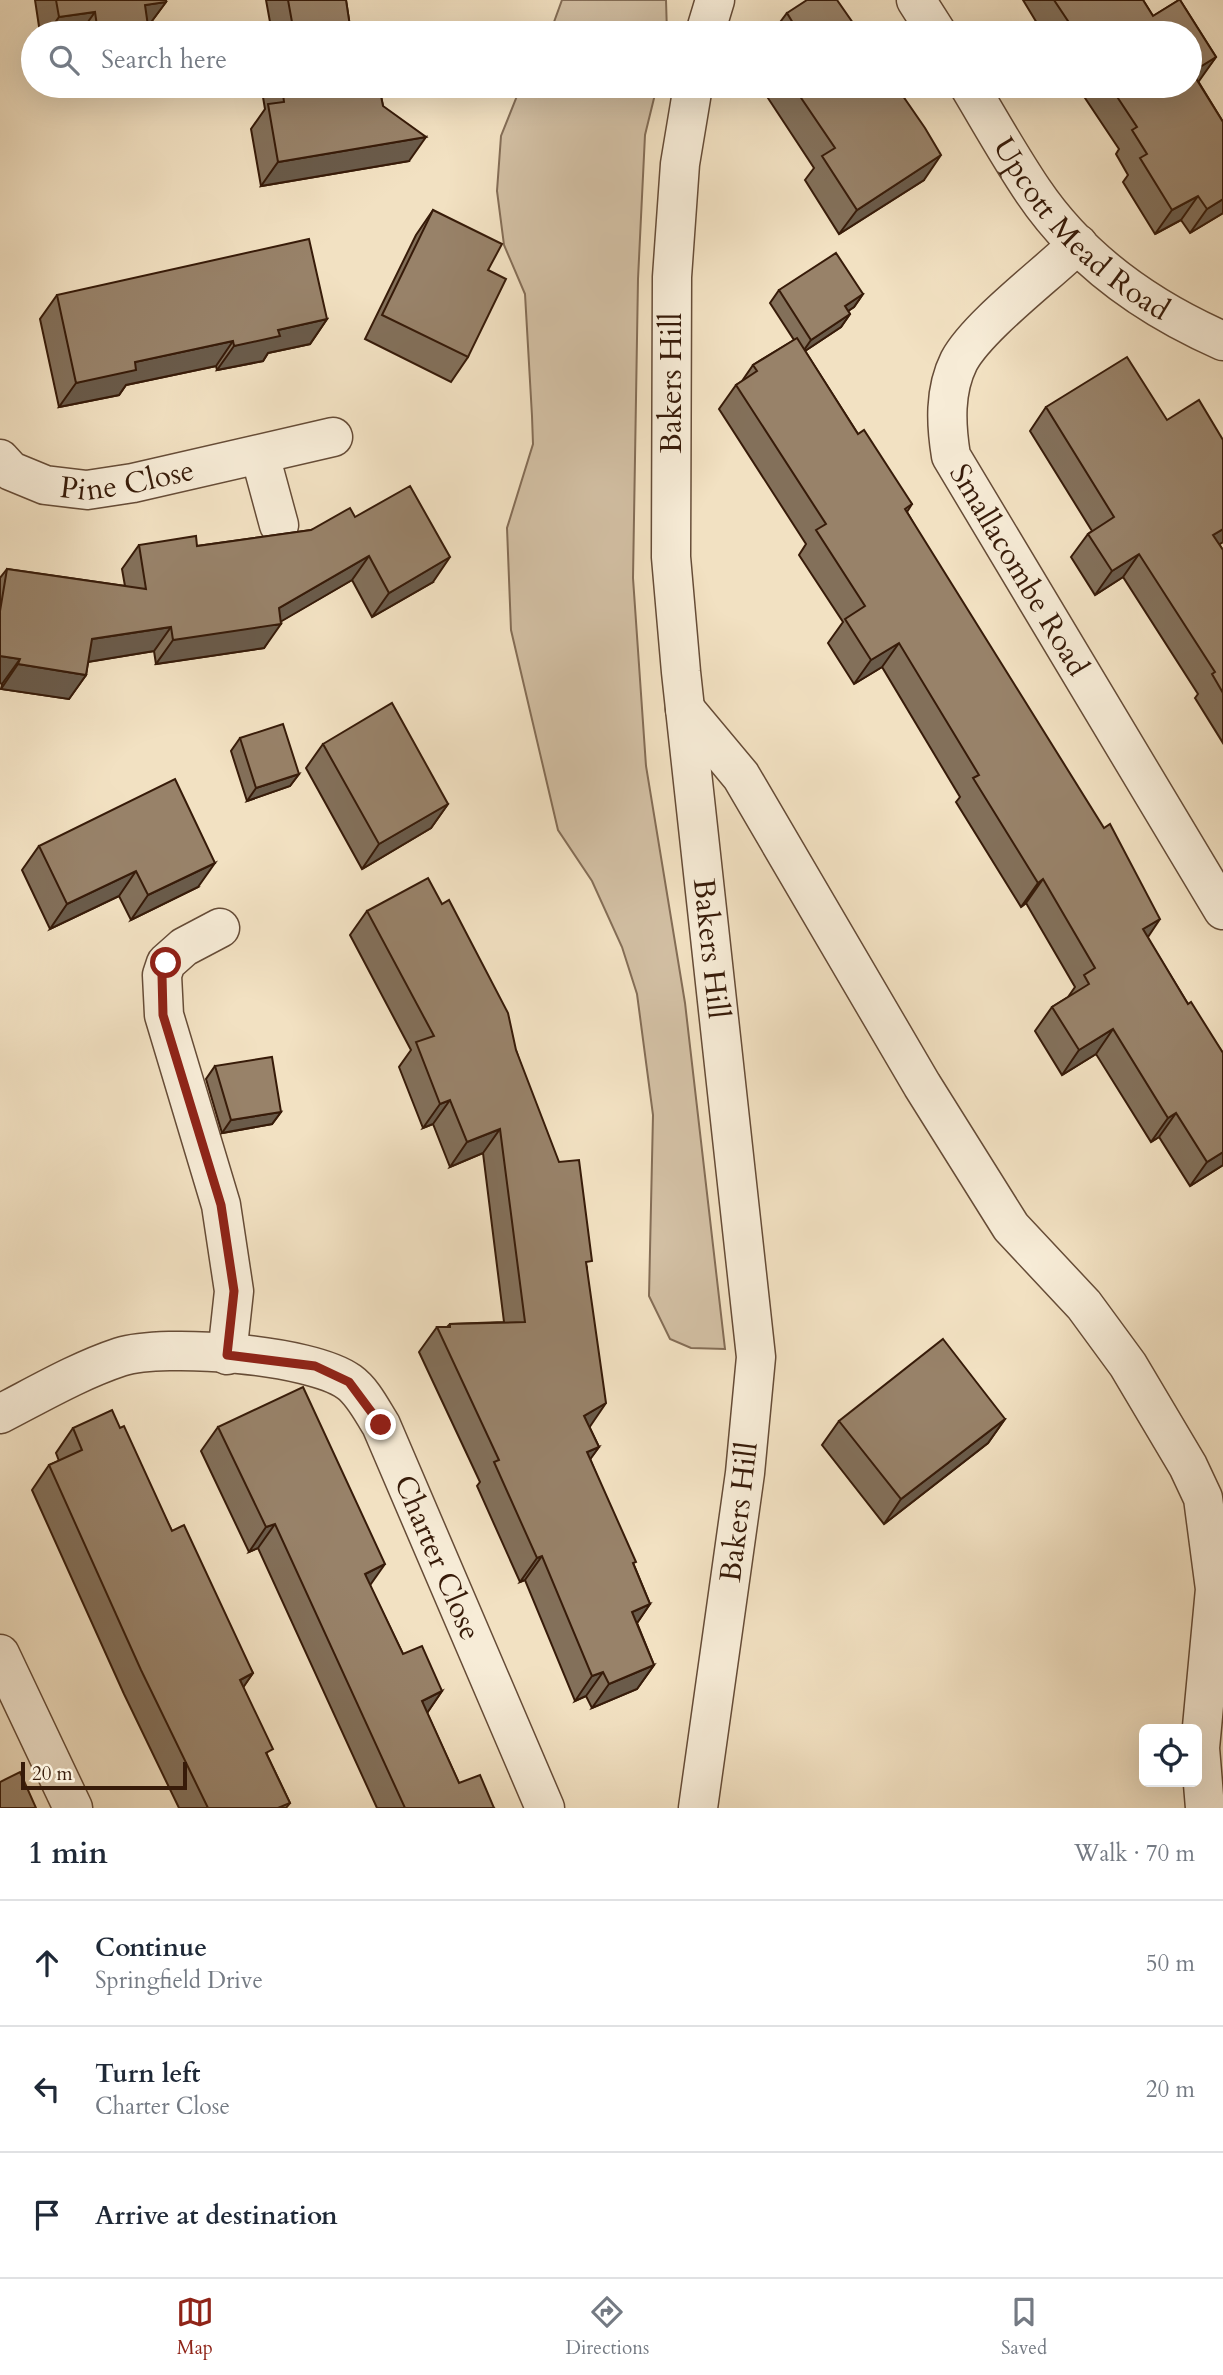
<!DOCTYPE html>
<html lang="en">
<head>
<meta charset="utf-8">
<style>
	body { margin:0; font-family:Cardo,serif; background:#f6f6f7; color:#1f2937 }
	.controls { position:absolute; right:21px; bottom:21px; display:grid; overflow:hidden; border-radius:10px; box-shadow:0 7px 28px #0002 }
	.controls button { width:63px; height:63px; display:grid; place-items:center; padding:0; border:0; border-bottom:2px solid #e0e1e3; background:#fff; color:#1f2937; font:35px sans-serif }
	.scale { position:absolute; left:21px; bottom:18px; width:166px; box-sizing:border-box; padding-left:7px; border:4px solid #371b09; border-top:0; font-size:19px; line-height:24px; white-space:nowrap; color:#371b09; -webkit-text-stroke:5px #f7ecd7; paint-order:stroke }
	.stop { position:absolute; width:21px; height:21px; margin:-16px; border:5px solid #8f2418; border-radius:50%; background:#fff }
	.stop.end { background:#8f2418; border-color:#fff; box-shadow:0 2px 7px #0008 }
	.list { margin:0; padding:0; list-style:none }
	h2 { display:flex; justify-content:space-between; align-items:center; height:91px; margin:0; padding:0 28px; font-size:30px }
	h2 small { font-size:23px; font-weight:400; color:#747a83 }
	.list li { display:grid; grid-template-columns:46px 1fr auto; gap:21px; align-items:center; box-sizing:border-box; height:126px; padding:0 28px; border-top:2px solid #e0e1e3 }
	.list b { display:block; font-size:26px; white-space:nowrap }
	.list p { margin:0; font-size:23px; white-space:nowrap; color:#747a83 }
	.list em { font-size:23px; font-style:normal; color:#747a83 }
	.icon { flex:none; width:38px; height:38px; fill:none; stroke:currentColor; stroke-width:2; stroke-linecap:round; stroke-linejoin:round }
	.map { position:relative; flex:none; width:1223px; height:1808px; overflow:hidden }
	.search { position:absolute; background:#fff; box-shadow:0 7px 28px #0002; left:21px; right:21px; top:21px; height:77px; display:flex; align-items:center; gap:18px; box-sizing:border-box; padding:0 24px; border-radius:38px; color:#747a83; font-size:26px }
	.sheet { height:469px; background:#fff }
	nav { display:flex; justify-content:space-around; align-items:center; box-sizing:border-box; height:98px; border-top:2px solid #e0e1e3; background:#fff; font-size:19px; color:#747a83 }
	nav a { display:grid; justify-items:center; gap:4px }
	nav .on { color:#8f2418 }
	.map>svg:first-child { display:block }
</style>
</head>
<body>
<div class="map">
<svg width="1223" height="1808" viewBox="0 0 1223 1808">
	<rect width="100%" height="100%" fill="#f2e1c2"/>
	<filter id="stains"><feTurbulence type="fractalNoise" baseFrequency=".00286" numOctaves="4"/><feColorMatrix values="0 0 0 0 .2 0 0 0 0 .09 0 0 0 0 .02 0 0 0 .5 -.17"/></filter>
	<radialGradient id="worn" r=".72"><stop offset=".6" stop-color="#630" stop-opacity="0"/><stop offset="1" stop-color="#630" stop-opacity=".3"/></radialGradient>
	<!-- green -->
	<g fill="#d2bfa3" stroke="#846d56" stroke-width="2">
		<polygon points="562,0 666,0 667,33 550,33"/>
		<polygon points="521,86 657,86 645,135 638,279 633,578 646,766 685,1003 725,1349 691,1348 670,1339 649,1296 653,1115 637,994 622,947 592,881 558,830 511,630 507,528 533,444 532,416 525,294 504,245 497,191 501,136"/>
	</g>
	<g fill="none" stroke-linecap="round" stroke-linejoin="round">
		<!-- minor casing -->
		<g stroke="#664c37" stroke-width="41">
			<g id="minor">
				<polyline points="916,0 937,33"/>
				<polyline points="705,33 715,0"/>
				<path id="s1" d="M693 86 680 164 672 277 671 557 681 672 756 1357 745 1473 698 1808"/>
				<path id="s2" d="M969 86C990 121 1010 157 1033 191 1079 259 1148 308 1223 341"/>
				<path id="s3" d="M1078 244C1046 275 978 326 959 361 944 391 946 425 951 456L1223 910"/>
				<polyline points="260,455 279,525"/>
				<path id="s4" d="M0 459 11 471 45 485 87 490 133 483 333 437"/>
				<polyline points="685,709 741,776 922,1085 1011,1227 1084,1305 1128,1365 1188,1466 1203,1498 1215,1589 1200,1748 1205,1808"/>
				<polyline points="220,928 184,947 166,963 162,975 164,1015 221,1205 234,1291 227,1355"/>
				<path id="s5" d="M0 1414C39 1394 78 1371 120 1357 165 1343 310 1354 349 1382 363 1392 372 1411 381 1425L545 1808"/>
				<polyline points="0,1654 73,1808"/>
			</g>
		</g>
		<!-- minor -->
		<use href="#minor" stroke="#f7ecd7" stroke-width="38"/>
	</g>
	<!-- wall -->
	<g fill="#83705a" stroke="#371b09" stroke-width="2">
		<polygon points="35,0 166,0 166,2 143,33 40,33"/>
		<polygon points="266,0 346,0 351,33 272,33"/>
		<polygon points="1023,0 1143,0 1153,16 1179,0 1180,0 1216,57 1198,81 1223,122 1223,213 1190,233 1181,220 1155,234 1123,182 1128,175 1116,154 1119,149 1077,86 1190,86 1190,33 1043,33"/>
		<polygon points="787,13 860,33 772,33"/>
		<polygon points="266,86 379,86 383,106 409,161 261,186 251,129 265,109 262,91"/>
		<polygon points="760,86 896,86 924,180 839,234 805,180 814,168"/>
		<polygon points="433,210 488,270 468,357 451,382 365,339 416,235"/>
		<polygon points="779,290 863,294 854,307 848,311 850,314 841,327 805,351 858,434 912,504 907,512 1147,937 1188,1004 1223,1053 1223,1165 1190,1186 1159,1137 1151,1142 1096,1054 1062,1075 1035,1031 1052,1007 1068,997 1075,987 1026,903 1021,907 956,802 960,797 882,667 854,684 828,643 843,622 799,555 806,544 719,409 736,385 742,381 753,365 794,340 770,303"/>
		<polygon points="57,295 327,319 310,344 268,353 263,361 217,370 216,366 126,385 119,395 59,407 40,319"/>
		<polygon points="1046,407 1167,420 1223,440 1223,542 1219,544 1223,550 1223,743 1195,698 1198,694 1123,577 1095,595 1071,557 1088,534 1092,531 1030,431"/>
		<polygon points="355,517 433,582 372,617 352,580 281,621 264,648 156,664 154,651 88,662 86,675 69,699 1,689 2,684 0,683 0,578 7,569 125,586 122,569 139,545 197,546 311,530"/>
		<polygon points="240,738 299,774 290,786 247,801 231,751"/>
		<polygon points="323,744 448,804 431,828 362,869 306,768"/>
		<polygon points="39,846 198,887 131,920 119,896 50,929 22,870"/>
		<polygon points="367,911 516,1050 587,1268 589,1426 599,1447 590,1459 650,1604 637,1623 654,1665 637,1689 592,1708 586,1696 575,1701 525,1580 520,1582 477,1486 480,1482 419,1352 437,1327 447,1327 450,1324 504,1322 483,1153 450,1167 433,1124 423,1128 399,1067 411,1050 350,935"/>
		<polygon points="215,1066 281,1112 272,1124 222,1133 206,1079"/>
		<polygon points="1005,1419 988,1443 884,1524 822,1445 839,1421"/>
		<polygon points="218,1427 370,1586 403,1654 442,1691 427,1713 459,1783 494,1808 377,1808 258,1548 249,1552 201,1451"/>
		<polygon points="73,1428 120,1428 172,1531 253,1673 243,1687 268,1757 290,1803 286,1808 179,1808 124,1694 32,1490 49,1465 59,1461 56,1453"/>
	</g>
	<!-- shaded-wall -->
	<g fill="#6a5b4a" stroke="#371b09" stroke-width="2">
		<polygon points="166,2 143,33 98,33 145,5"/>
		<polygon points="95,12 80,33 48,33 59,17"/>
		<polygon points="1216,57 1199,81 1175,96 1192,72"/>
		<polygon points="426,137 409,161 261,186 278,162"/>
		<polygon points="941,155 924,180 839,234 857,210"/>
		<polygon points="1198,196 1181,220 1155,234 1172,210"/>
		<polygon points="1223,199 1223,213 1190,233 1207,209"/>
		<polygon points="863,294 854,307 836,319 845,306"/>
		<polygon points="850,314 841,327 802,353 811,340"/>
		<polygon points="327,319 310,344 268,353 263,361 217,370 234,346 278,330"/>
		<polygon points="233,341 216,366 126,385 119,395 59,407 76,383 135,362"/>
		<polygon points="1223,529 1223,542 1197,558 1213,535"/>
		<polygon points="1139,554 1123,577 1095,595 1112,571"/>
		<polygon points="369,556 352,580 275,625 281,624 264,648 156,664 173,640 279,608"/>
		<polygon points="450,557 433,582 372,617 389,593"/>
		<polygon points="171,627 154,651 75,664 92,639"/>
		<polygon points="899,643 882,667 854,684 871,660"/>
		<polygon points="0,656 20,659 2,684 0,683"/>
		<polygon points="18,664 86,675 69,699 1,689"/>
		<polygon points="299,774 290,786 247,801 256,788"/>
		<polygon points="448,804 431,828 362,869 379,844"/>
		<polygon points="215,863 198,887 131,920 148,895"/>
		<polygon points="136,871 119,896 50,929 67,904"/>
		<polygon points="1043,879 1026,903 1021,907 1038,883"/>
		<polygon points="1160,919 1144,943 1143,929"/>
		<polygon points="1113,1029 1096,1054 1062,1075 1079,1050"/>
		<polygon points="450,1100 433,1124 423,1128 440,1104"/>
		<polygon points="281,1112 272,1124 222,1133 231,1120"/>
		<polygon points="1176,1113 1159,1137 1151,1142 1168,1118"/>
		<polygon points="500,1129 483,1153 450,1167 467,1142"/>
		<polygon points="1223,1152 1223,1165 1190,1186 1207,1162"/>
		<polygon points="606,1403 589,1428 584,1416"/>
		<polygon points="1005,1419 988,1443 884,1524 901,1499"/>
		<polygon points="599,1447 581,1472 587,1452"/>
		<polygon points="275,1524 258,1548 249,1552 266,1527"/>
		<polygon points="542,1556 525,1580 520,1582 537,1558"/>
		<polygon points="385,1564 368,1588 365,1574"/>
		<polygon points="650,1604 633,1629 632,1612"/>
		<polygon points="654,1665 637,1689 592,1708 609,1684"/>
		<polygon points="603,1672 586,1696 575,1701 592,1676"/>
		<polygon points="253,1673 236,1698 240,1680"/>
		<polygon points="442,1691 425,1716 422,1701"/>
	</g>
	<!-- building -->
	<g fill="#988269" stroke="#371b09" stroke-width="2">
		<polygon points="56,0 166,0 166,2 145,5 148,26 98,33 95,12 59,17"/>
		<polygon points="288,0 346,0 351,33 294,33"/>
		<polygon points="807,0 837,0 860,33 799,33 787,13"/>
		<polygon points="1054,0 1143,0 1153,16 1179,0 1180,0 1216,57 1192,72 1223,122 1223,199 1207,209 1198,196 1172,210 1140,158 1147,154 1132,130 1137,127 1110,86 1190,86 1190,33 1076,33"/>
		<polygon points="282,86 379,86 383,106 426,137 278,162 268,104 284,102"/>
		<polygon points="793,86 896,86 925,128 941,155 857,210 822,156 835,148"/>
		<polygon points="433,210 502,244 488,270 506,279 468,357 382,315"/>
		<polygon points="309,239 327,319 278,330 280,336 234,346 233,341 135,362 136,370 76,383 57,295"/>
		<polygon points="836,253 863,294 845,306 850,314 811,340 779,290"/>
		<polygon points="797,338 858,434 864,430 912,504 905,509 1104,828 1110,824 1160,919 1143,929 1188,1004 1191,1002 1223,1053 1223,1152 1207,1162 1176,1113 1168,1118 1113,1029 1079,1050 1052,1007 1089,984 1084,975 1095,968 1043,879 1038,883 973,778 979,775 899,643 871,660 845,619 865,606 816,530 826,524 736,385 757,371 753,365"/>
		<polygon points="1127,357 1167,420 1199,400 1223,440 1223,529 1213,535 1223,550 1223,693 1212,674 1215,672 1139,554 1112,571 1088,534 1114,517 1046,407"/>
		<polygon points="410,486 450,557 389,593 369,556 279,608 281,624 173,640 171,627 92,639 86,675 18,664 20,659 0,656 0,611 7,569 146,589 139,545 196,536 197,546 311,530 350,508 355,517"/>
		<polygon points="392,703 448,804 379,844 323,744"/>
		<polygon points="283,724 299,774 256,788 240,738"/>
		<polygon points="175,779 215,863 148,895 136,871 67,904 39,846"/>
		<polygon points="428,878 442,904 449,900 508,1013 516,1050 559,1162 579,1160 592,1261 586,1262 606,1403 584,1416 599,1447 587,1452 636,1562 633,1563 650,1604 632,1612 654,1665 609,1684 603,1672 592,1676 542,1556 537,1558 494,1462 499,1460 437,1327 450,1327 450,1324 525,1322 500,1129 467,1142 450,1100 440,1104 416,1042 434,1036 367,911"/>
		<polygon points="272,1057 281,1112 231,1120 215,1066"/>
		<polygon points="943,1339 1005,1419 901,1499 839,1421"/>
		<polygon points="303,1387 385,1564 365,1574 403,1654 422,1646 442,1691 422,1701 459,1783 480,1775 494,1808 405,1808 275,1524 266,1527 218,1427"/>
		<polygon points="112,1410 120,1428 124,1426 172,1531 184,1525 253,1673 240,1680 273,1749 266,1753 290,1803 278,1808 208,1808 141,1670 49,1465 82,1450 73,1428"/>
		<polygon points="20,1772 36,1808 0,1808 0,1782"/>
	</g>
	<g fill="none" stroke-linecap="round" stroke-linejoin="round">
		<!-- route -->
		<polyline stroke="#8f2418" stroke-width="9" points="166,963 162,975 163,1015 221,1205 234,1291 227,1355 315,1366 349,1382 381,1425"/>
	</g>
	<g text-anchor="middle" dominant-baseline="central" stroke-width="5" stroke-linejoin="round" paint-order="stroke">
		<!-- street labels -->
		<g font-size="30" fill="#371b09" stroke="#f7ecd7">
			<text stroke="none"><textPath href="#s2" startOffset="184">Upcott Mead Road</textPath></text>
			<text transform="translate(671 383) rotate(-90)">Bakers Hill</text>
			<text stroke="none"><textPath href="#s4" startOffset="136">Pine Close</textPath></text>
			<text stroke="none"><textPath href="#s3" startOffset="397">Smallacombe Road</textPath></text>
			<text stroke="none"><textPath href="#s1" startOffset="866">Bakers Hill</textPath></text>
			<text transform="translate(739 1512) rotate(-83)">Bakers Hill</text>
			<text stroke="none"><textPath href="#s5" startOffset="565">Charter Close</textPath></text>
		</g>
	</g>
	<rect width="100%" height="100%" filter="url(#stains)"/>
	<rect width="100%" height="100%" fill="url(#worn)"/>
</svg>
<div class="controls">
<button><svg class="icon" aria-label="locate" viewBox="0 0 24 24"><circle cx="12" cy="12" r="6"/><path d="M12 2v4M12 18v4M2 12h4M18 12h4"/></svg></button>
</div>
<div class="scale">20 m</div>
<div class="stop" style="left:166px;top:963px"></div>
<div class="stop end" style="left:381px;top:1425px"></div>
<div class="search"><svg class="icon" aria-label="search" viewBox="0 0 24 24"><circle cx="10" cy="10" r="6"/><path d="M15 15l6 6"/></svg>Search here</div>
</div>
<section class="sheet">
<h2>1 min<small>Walk · 70 m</small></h2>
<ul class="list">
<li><svg class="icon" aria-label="ahead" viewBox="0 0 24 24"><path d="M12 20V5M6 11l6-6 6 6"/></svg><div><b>Continue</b><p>Springfield Drive</p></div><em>50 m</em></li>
<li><svg class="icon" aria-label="left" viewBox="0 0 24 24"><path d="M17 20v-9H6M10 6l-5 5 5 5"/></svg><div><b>Turn left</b><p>Charter Close</p></div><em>20 m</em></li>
<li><svg class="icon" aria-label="arrive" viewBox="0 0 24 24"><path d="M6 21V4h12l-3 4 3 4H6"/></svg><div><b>Arrive at destination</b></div></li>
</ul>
</section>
<nav>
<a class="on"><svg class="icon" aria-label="map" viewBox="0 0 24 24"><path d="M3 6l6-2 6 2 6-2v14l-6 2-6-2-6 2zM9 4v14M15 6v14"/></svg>Map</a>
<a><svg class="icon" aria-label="directions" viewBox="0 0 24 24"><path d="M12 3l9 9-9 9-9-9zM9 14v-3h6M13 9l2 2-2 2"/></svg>Directions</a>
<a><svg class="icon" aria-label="saved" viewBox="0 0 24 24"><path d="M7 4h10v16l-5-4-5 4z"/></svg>Saved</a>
</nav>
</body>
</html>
